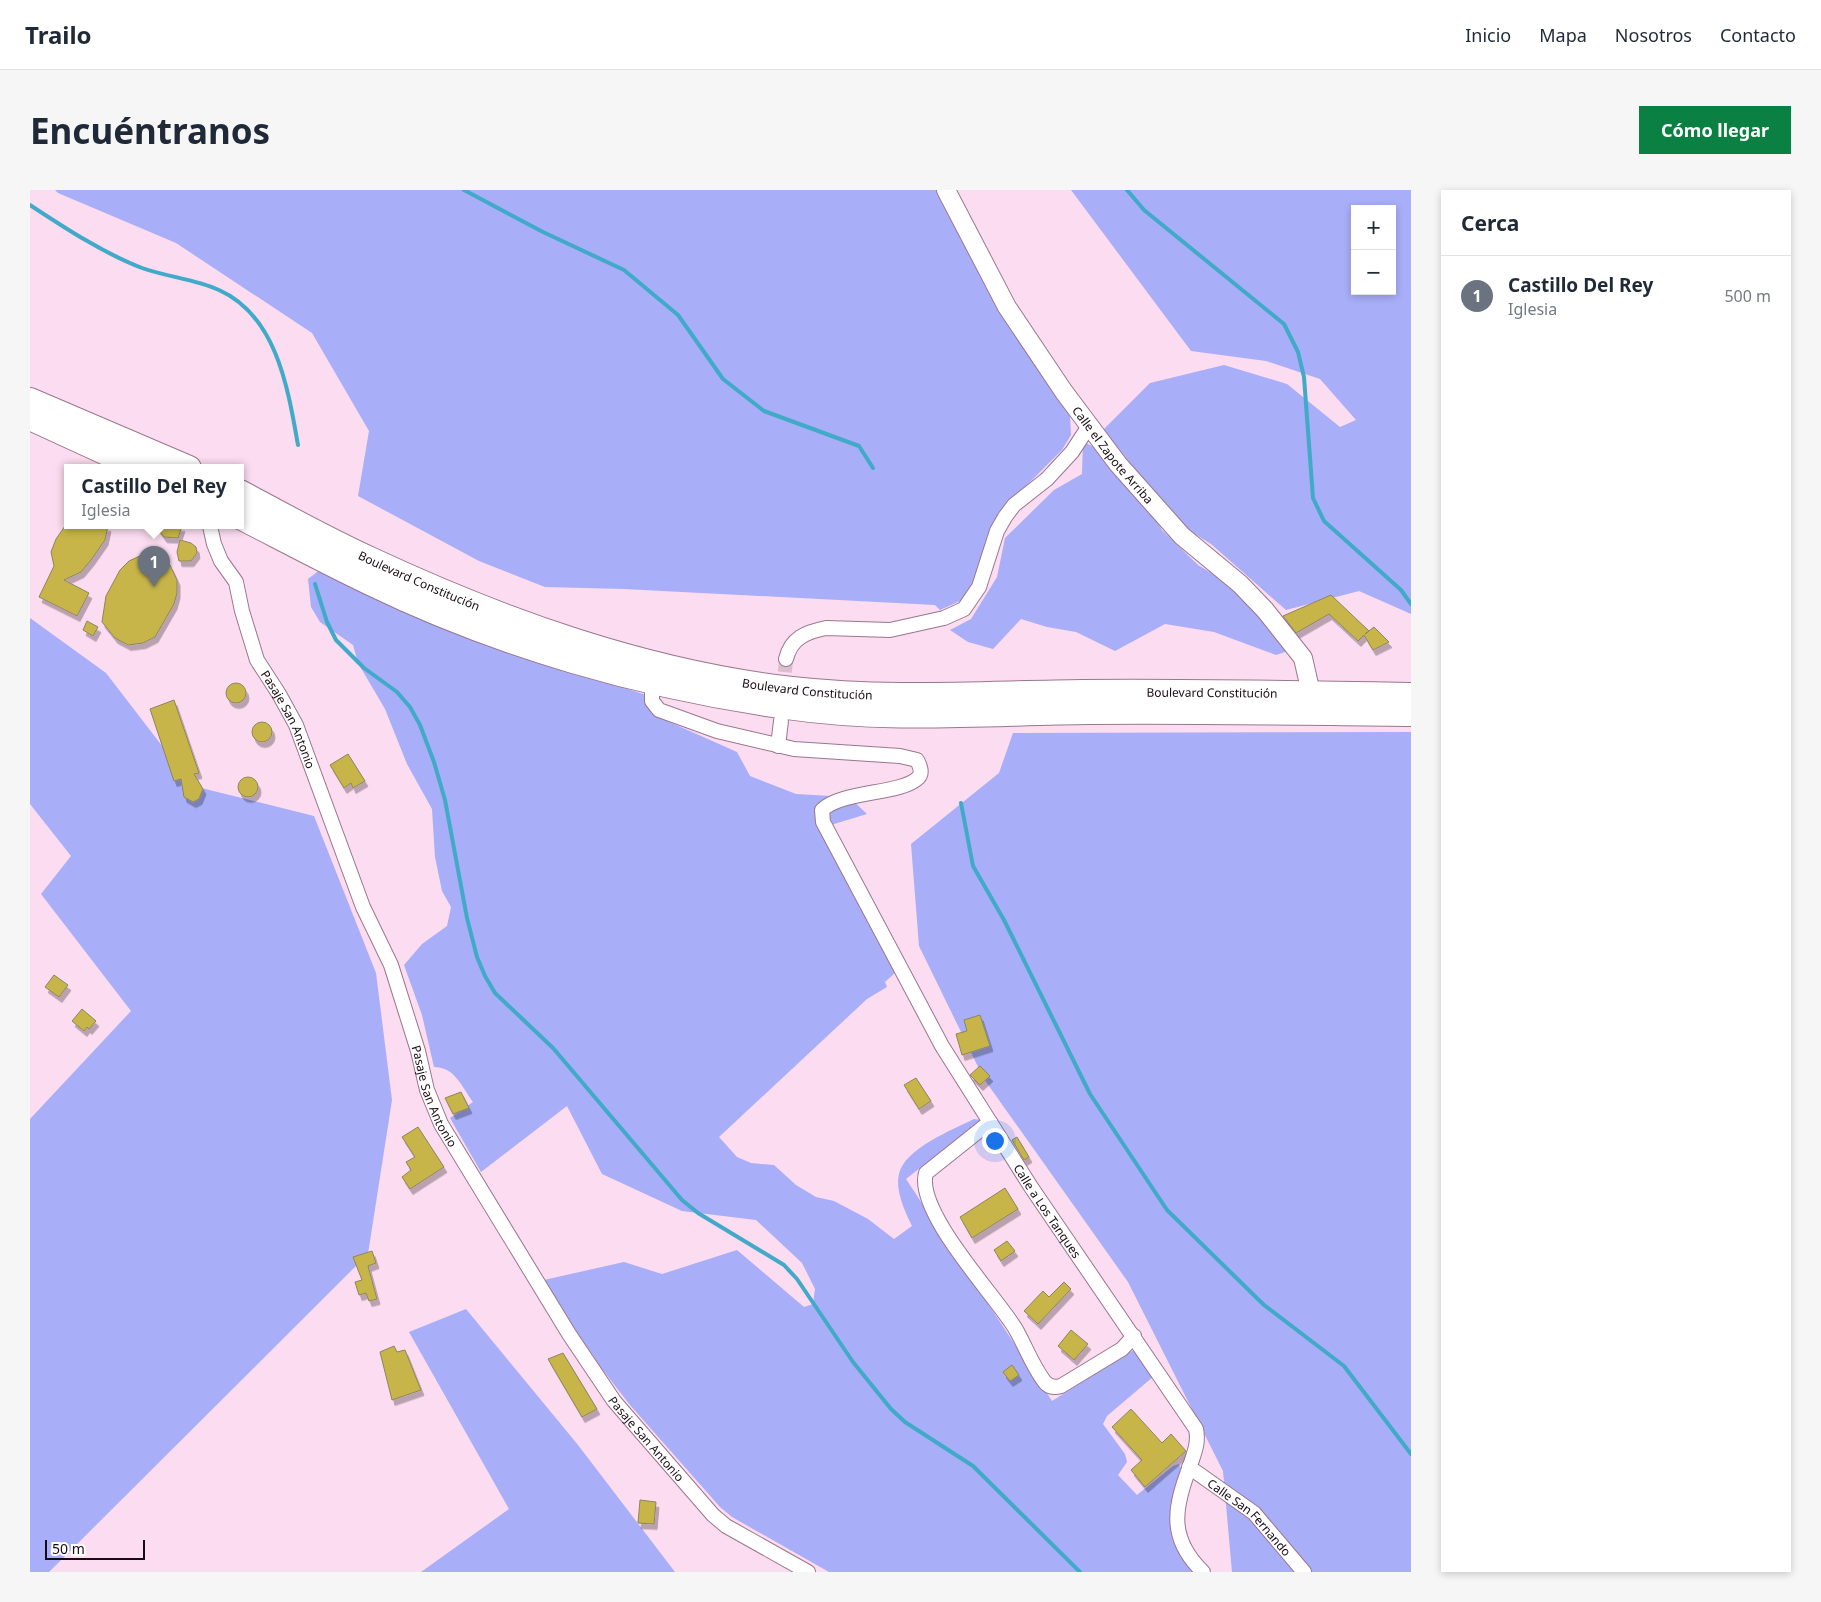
<!DOCTYPE html>
<html lang="es">
<head>
<meta charset="utf-8">
<style>
	body { margin:0; font-family:"Noto Sans",sans-serif; background:#f6f6f7; color:#1f2937 }
	.controls { position:absolute; right:15px; top:15px; display:grid; overflow:hidden; border-radius:0px; box-shadow:0 2px 8px #0003 }
	.controls button { width:45px; height:45px; display:grid; place-items:center; padding:0; border:0; border-bottom:1px solid #e0e1e3; background:#fff; color:#1f2937; font:25px sans-serif }
	.scale { position:absolute; left:15px; bottom:12px; width:100px; box-sizing:border-box; padding-left:5px; border:2px solid #180b13; border-top:0; font-size:14px; line-height:18px; white-space:nowrap; color:#180b13; -webkit-text-stroke:4px #fff; paint-order:stroke }
	.you { position:absolute; left:964px; top:950px; width:18px; height:18px; margin:-12px; border:4px solid #fff; border-radius:50%; background:#1a73e8; box-shadow:0 0 0 8px #1a73e833 }
	.badge { display:grid; place-items:center; width:32px; height:32px; border-radius:50%; background:#0b8043; color:#fff; font-size:16px; font-weight:700 }
	.pin { position:absolute; translate:-50% -41px; filter:drop-shadow(0 1px 2px #0008) }
	.pin::after { content:''; position:absolute; top:26px; width:18px; height:15px; background:inherit; clip-path:polygon(0 0,100% 0,50% 100%) }
	.popup { position:absolute; left:34px; top:274px; width:180px; height:65px; box-sizing:border-box; display:grid; place-content:center; border-radius:0px; background:#fff; filter:drop-shadow(0 1px 4px #0005); font-size:16px; white-space:nowrap; color:#747a83 }
	.popup b { font-size:19px; color:#1f2937 }
	.popup::after { content:''; position:absolute; left:50%; top:100%; margin-left:-10px; border:10px solid transparent; border-top-color:#fff }
	.list { margin:0; padding:0; list-style:none }
	h2 { display:flex; justify-content:space-between; align-items:center; height:65px; margin:0; padding:0 20px; font-size:21px }
	h2 small { font-size:16px; font-weight:400; color:#747a83 }
	.list li { display:grid; grid-template-columns:32px 1fr auto; gap:15px; align-items:center; box-sizing:border-box; height:80px; padding:0 20px; border-top:1px solid #e0e1e3 }
	.list b { display:block; font-size:19px; white-space:nowrap }
	.list p { margin:0; font-size:16px; white-space:nowrap; color:#747a83 }
	.list em { font-size:16px; font-style:normal; color:#747a83 }
	.map { position:relative; flex:none; width:1381px; height:1382px; overflow:hidden; border-radius:0px }
	header { display:flex; align-items:center; gap:30px; box-sizing:border-box; height:70px; padding:0 25px; background:#fff; border-bottom:1px solid #e0e1e3 }
	header strong { font-size:24px }
	nav { display:flex; gap:28px; margin-inline-start:auto; font-size:18px }
	.intro { display:flex; align-items:center; justify-content:space-between; box-sizing:border-box; height:120px; padding:0 30px }
	h1 { margin:0; font-size:35px }
	.button { padding:12px 22px; border-radius:0px; background:#0b8043; color:#fff; font-size:18px; font-weight:700 }
	main { display:flex; gap:30px; padding:0 30px }
	aside { flex:1; background:#fff; border-radius:0px; box-shadow:0 2px 8px #0003 }
	.map>svg:first-child { display:block }
</style>
</head>
<body>
<header>
<strong>Trailo</strong>
<nav><a>Inicio</a><a>Mapa</a><a>Nosotros</a><a>Contacto</a></nav>
</header>
<div class="intro"><h1>Encuéntranos</h1><a class="button">Cómo llegar</a></div>
<main>
<div class="map">
<svg width="1381" height="1382" viewBox="0 0 1381 1382">
	<defs>
		<filter id="shadow"><feDropShadow dx="3" dy="5.5" stdDeviation="0" flood-color="#0004"/></filter>
	</defs>
	<rect width="100%" height="100%" fill="#fcdcf0"/>
	<!-- green -->
	<g fill="#a8aef8" fill-rule="evenodd">
		<polygon points="25,0 910,0 992,155 1040,226 1041,245 1032,260 981,311 939,407 910,420 905,415 594,399 515,397 449,371 328,306 339,241 282,143 146,53 28,3"/>
		<path d="M1041 0H1381V424L1329 401 1256 420 1181 354 1152 336 1073 240 1120 193 1194 175 1257 194 1310 237 1326 230 1290 189 1236 171 1161 161ZM1325 19H1362V101H1325Z"/>
		<polygon points="1053,252 1069,259 1118,315 1132,340 1168,375 1219,406 1258,461 1246,465 1184,442 1135,434 1085,461 1046,442 1017,437 991,429 963,459 938,452 920,440 941,429 967,387 975,348 1024,300 1052,284"/>
		<path d="M291 379 528 476 628 509 635 530 707 562 720 586 766 604 819 607 837 624 791 638 867 781 855 792 857 797 837 809 689 947 707 967 721 973 744 975 766 995 786 1007 804 1011 838 1029 864 1049 882 1036C875 1022 865 1000 869 984 874 959 922 940 944 929L951 930 876 989 1022 1211 1102 1161H1106L1124 1186 1077 1226 1073 1234 1095 1264 1097 1272 1088 1285 1107 1305 1143 1276 1149 1274 1152 1280C1139 1324 1129 1347 1166 1382H799L702 1327 690 1317 600 1215 568 1174 563 1165 505 1092 594 1072 632 1084 707 1060 774 1117 783 1114 785 1099 772 1073 726 1030 652 1021 572 984 537 916 451 982 420 928 443 912C432 897 425 877 404 877L392 825 374 775 392 754 417 736 421 717 412 701 405 667 402 619 377 574 355 519 328 473 323 455 290 432 281 417 278 389Z"/>
		<polygon points="0,428 76,483 163,596 284,626 346,783 362,910 338,1064 19,1382 0,1382 0,929 101,821 11,704 41,666 0,614"/>
		<polygon points="1381,542 1381,1382 1202,1382 1193,1281 1098,1092 954,889 889,756 881,654 969,583 983,543"/>
		<polygon points="436,1119 548,1255 645,1382 391,1382 479,1319 379,1142"/>
	</g>
	<g fill="none" stroke-linecap="round" stroke-linejoin="round">
		<!-- stream -->
		<g stroke="#41aac8" stroke-width="4">
			<polyline points="434,0 513,42 594,80 648,125 693,189 734,221 829,256 843,278"/>
			<polyline points="1097,0 1114,20 1254,134 1268,162 1274,187 1283,308 1294,331 1371,400 1381,414"/>
			<path d="M0 15C35 38 73 63 112 78 137 87 165 89 189 100 247 126 258 199 268 255"/>
			<polyline points="285,394 297,432 306,450 334,478 367,502 380,517 390,535 404,572 415,610 437,728 447,767 455,786 465,803 523,858 652,1010 668,1023 754,1075 767,1089 823,1172 861,1219 875,1232 943,1276 1050,1382"/>
			<polyline points="931,613 943,676 974,730 1060,904 1137,1020 1234,1115 1314,1176 1381,1264"/>
		</g>
	</g>
	<!-- building -->
	<g fill="#c7b548" stroke="#8c855e" filter="url(#shadow)">
		<polygon points="35,336 78,336 75,350 61,370 51,382 34,390 59,403 47,426 9,407 24,376 21,362 26,349"/>
		<polygon points="126,336 152,336 148,348 134,347"/>
		<polygon points="150,350 161,353 166,357 167,363 161,371 149,371 147,362"/>
		<polygon points="112,365 127,368 140,375 147,390 147,403 144,414 125,447 113,453 98,455 85,448 72,432 76,406 90,380 99,371"/>
		<polygon points="1301,405 1339,441 1335,444 1344,437 1359,452 1343,460 1334,445 1328,451 1299,424 1266,443 1253,426"/>
		<polygon points="57,431 68,437 63,446 53,440"/>
		<circle cx="206" cy="503" r="10"/>
		<polygon points="144,510 169,583 164,584 173,599 169,609 163,612 154,607 151,589 144,591 120,519"/>
		<circle cx="232" cy="542" r="10"/>
		<polygon points="318,564 335,591 323,598 321,593 314,598 300,575"/>
		<circle cx="218" cy="597" r="10"/>
		<polygon points="24,785 38,795 29,807 15,797"/>
		<polygon points="52,819 66,831 59,839 57,837 54,841 42,831"/>
		<polygon points="950,825 960,856 932,865 926,844 937,841 934,830"/>
		<polygon points="950,876 960,886 950,895 940,885"/>
		<polygon points="886,888 901,911 889,919 874,895"/>
		<polygon points="431,902 439,918 423,924 415,908"/>
		<polygon points="388,937 414,977 380,999 372,987 381,980 376,972 385,967 372,947"/>
		<polygon points="987,947 999,967 994,970 982,950"/>
		<polygon points="975,998 988,1019 942,1048 930,1027"/>
		<polygon points="977,1051 985,1061 971,1071 964,1060"/>
		<polygon points="342,1061 346,1073 338,1076 347,1109 339,1111 336,1103 329,1105 325,1092 332,1090 323,1067"/>
		<polygon points="1034,1092 1041,1099 1008,1134 994,1121 1013,1101 1019,1107"/>
		<polygon points="1041,1140 1058,1154 1044,1170 1028,1156"/>
		<polygon points="364,1156 367,1162 375,1160 391,1200 362,1210 350,1162"/>
		<polygon points="533,1163 567,1219 552,1227 518,1169"/>
		<polygon points="982,1175 989,1185 980,1191 973,1182"/>
		<polygon points="1101,1219 1132,1253 1141,1244 1156,1261 1115,1297 1101,1280 1112,1270 1082,1237"/>
		<polygon points="610,1310 626,1312 624,1334 608,1333"/>
	</g>
	<g fill="none" stroke-linecap="round" stroke-linejoin="round">
		<!-- minor-tunnel -->
		<polyline stroke="#dabdcf" stroke-width="14" stroke-dasharray="14 7" stroke-linecap="butt" points="753,503 756,469"/>
		<!-- minor casing -->
		<g stroke="#9a768d" stroke-width="16">
			<g id="minor">
				<path id="s1" d="M180 336 184 354 191 371 206 392 212 421 227 470 249 504 266 535 333 717 361 775 388 861 397 900 411 934 539 1144 584 1211 683 1325 696 1336 778 1382"/>
				<path d="M756 469C761 448 776 442 796 438L860 440 914 428 934 419 949 397 967 341 975 327 984 315 1017 289 1042 262 1059 236"/>
				<path id="s2" d="M622 492V511L629 520 687 541 764 559 870 566 887 570C890 576 893 583 888 588 870 605 813 600 792 620L793 632 912 856 1001 997 1166 1239C1169 1253 1164 1263 1160 1276 1144 1318 1138 1348 1173 1382"/>
				<polyline points="748,556 751,531"/>
				<path d="M960 932 896 983C885 1021 964 1104 985 1138 995 1155 1002 1175 1014 1191 1018 1197 1024 1198 1031 1196L1092 1159 1104 1146"/>
				<path id="s3" d="M1159 1277 1224 1323 1274 1382"/>
			</g>
		</g>
		<!-- tertiary casing -->
		<g stroke="#9a768d" stroke-width="20">
			<g id="tertiary">
				<path id="s4" d="M916 0 977 117 1034 202 1088 274 1152 346 1210 394 1235 420 1273 468 1281 503"/>
			</g>
		</g>
		<!-- trunk casing -->
		<g stroke="#9a768d" stroke-width="26">
			<g id="trunk">
				<polyline points="0,210 159,278"/>
				<polyline points="0,228 109,278"/>
				<path id="s5" d="M210 302C253 325 296 349 340 369 473 431 615 482 762 499 859 510 956 503 1053 502 1162 501 1272 503 1381 505"/>
				<path d="M210 327C253 349 296 372 340 393 470 456 614 497 757 517 858 532 958 523 1060 522 1167 521 1274 523 1381 524"/>
			</g>
		</g>
		<!-- minor -->
		<use href="#minor" stroke="#fff" stroke-width="14"/>
		<!-- tertiary -->
		<use href="#tertiary" stroke="#fff" stroke-width="18"/>
		<!-- trunk -->
		<use href="#trunk" stroke="#fff" stroke-width="24"/>
	</g>
	<g text-anchor="middle" dominant-baseline="central" stroke-width="5" stroke-linejoin="round" paint-order="stroke">
		<!-- street labels -->
		<g font-size="12" fill="#180b13" stroke="#fff">
			<text stroke="none"><textPath href="#s4" startOffset="314">Calle el Zapote Arriba</textPath></text>
			<text stroke="none"><textPath href="#s5" startOffset="200">Boulevard Constitución</textPath></text>
			<text stroke="none"><textPath href="#s5" startOffset="605">Boulevard Constitución</textPath></text>
			<text stroke="none"><textPath href="#s5" startOffset="1010">Boulevard Constitución</textPath></text>
			<text stroke="none"><textPath href="#s1" startOffset="211">Pasaje San Antonio</textPath></text>
			<text stroke="none"><textPath href="#s1" startOffset="616">Pasaje San Antonio</textPath></text>
			<text stroke="none"><textPath href="#s2" startOffset="878">Calle a Los Tanques</textPath></text>
			<text stroke="none"><textPath href="#s1" startOffset="1021">Pasaje San Antonio</textPath></text>
			<text stroke="none"><textPath href="#s3" startOffset="79">Calle San Fernando</textPath></text>
		</g>
	</g>
</svg>
<div class="controls">
<button>+</button>
<button>−</button>
</div>
<div class="scale">50 m</div>
<div class="you"></div>
<div class="pin badge" style="left:124px;top:397px;background:#6b7280">1</div>
<div class="popup"><b>Castillo Del Rey</b>Iglesia</div>
</div>
<aside>
<h2>Cerca<small></small></h2>
<ul class="list">
<li><span class="badge" style="background:#6b7280">1</span><div><b>Castillo Del Rey</b><p>Iglesia</p></div><em>500 m</em></li>
</ul>
</aside>
</main>
</body>
</html>
